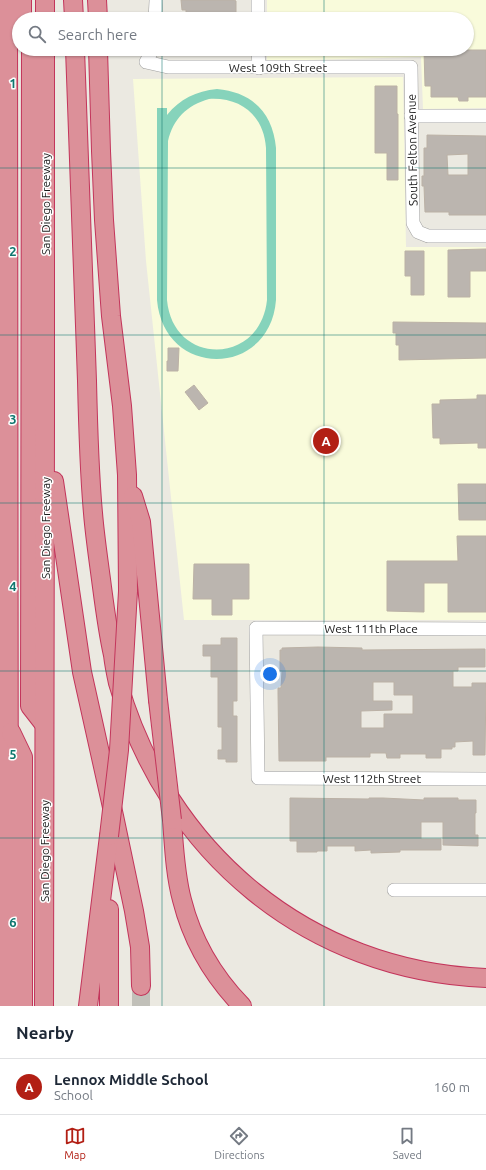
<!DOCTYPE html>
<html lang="en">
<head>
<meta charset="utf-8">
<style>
	body { margin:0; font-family:Ubuntu,sans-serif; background:#f6f6f7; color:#1f2937 }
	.you { position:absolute; left:270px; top:674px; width:14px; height:14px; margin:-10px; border:3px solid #fff; border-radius:50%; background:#1a73e8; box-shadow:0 0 0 6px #1a73e833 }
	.badge { display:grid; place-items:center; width:26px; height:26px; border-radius:50%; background:#b21f14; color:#fff; font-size:13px; font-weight:700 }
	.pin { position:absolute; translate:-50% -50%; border:2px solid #fff; box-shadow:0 1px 4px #0006 }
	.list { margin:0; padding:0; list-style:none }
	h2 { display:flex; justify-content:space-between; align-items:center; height:52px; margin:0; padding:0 16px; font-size:17px }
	h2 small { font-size:13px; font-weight:400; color:#747a83 }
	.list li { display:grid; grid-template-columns:26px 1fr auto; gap:12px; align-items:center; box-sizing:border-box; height:56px; padding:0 16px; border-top:1px solid #e0e1e3 }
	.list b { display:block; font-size:15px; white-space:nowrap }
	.list p { margin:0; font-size:13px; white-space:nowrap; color:#747a83 }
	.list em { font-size:13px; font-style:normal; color:#747a83 }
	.icon { flex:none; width:22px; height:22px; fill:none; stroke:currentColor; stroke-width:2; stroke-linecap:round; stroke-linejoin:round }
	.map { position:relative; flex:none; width:486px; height:1006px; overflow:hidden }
	.search { position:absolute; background:#fff; box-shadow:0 1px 3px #0004; left:12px; right:12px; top:12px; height:44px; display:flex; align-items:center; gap:10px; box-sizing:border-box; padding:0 14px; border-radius:22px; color:#747a83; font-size:15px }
	.sheet { height:108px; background:#fff }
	nav { display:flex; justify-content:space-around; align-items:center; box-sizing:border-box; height:56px; border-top:1px solid #e0e1e3; background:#fff; font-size:11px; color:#747a83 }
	nav a { display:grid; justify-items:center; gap:2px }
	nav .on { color:#b21f14 }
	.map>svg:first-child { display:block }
</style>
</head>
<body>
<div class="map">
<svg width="486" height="1006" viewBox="0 0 486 1006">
	<rect width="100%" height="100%" fill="#ebe9e1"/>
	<!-- education -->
	<g fill="#f9fbdb">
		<polygon points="267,0 486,0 486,108 423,109 421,57 267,61 267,49 467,49 467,19 267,19"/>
		<polygon points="403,77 406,247 486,247 486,620 184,620 146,261 133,79"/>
	</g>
	<!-- pitch -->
	<path fill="#86d3bb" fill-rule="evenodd" d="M217 89C252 92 273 113 276 148V300C270 378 164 379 157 300V108H167V115C180 99 196 91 217 89ZM209 99C241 97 264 116 266 148L267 300C260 366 173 366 167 300L168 141C173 119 187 105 209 99Z"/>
	<!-- building -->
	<g fill="#bbb5af" stroke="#bbb1a5" fill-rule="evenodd">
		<polygon points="181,0 234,0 236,1 236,19 195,19 195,18 186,18 186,10 182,10"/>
		<polygon points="458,49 467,49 467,50 486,50 486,97 468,97 468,101 459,101 458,97 431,97 431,86 425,86 424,50 458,50"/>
		<polygon points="375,86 397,86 397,114 398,114 398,180 387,180 387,153 375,153"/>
		<path d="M427 135 486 136V215H449V212H425L424 186H422V176H424V148H427ZM468 154V175H448L447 155Z"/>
		<polygon points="486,249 486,271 470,271 470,297 448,297 448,250"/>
		<polygon points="405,251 424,251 424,295 411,295 411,276 405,276"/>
		<polygon points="393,322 486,323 486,358 399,360 399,345 396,345 396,333 393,333"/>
		<polygon points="168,348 179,348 178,371 167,371 167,361 168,361"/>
		<polygon points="194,385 208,403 199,410 185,392"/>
		<polygon points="477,395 486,395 486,448 478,448 478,443 440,444 440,438 433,438 432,404 440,404 440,400 477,399"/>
		<polygon points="458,484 486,484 486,520 459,520"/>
		<polygon points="457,536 486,536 486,612 448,612 448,583 424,583 424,612 387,611 387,561 458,561"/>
		<polygon points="194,564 249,564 249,599 232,599 232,615 212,615 212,599 193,599"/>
		<polygon points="221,638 237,638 237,701 233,701 233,716 237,716 237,762 226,762 226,759 218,759 218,750 222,750 222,727 218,727 218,677 211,677 211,656 203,656 203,645 221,645"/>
		<path d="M318 647 362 648V650L485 649V667H458V671H453V687H472V683H486L485 755H473V741L455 742V747H452V749H441V758H426V754H400V758H387L386 753H370V757H326V761H279L278 693V688H281L282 671H280V650H282V648ZM373 682H394V695H413V714H384V728H361V711L392 710V701H373Z"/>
		<polygon points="290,798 369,799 369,798 383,798 424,800 424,798 458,798 458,800 476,800 476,813 475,813 475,835 478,835 478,846 443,845 443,822 421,822 421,839 441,839 441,850 400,850 400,852 371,853 371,850 355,851 355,846 327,846 327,851 317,851 317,852 297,852 297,841 290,841"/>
	</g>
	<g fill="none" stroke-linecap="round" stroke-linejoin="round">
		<!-- highway-tunnel -->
		<polyline stroke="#c1c0b9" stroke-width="18" stroke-dasharray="18 9" stroke-linecap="butt" points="141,1006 141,986"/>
		<!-- minor casing -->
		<g stroke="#9f9f9f" stroke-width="14">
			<g id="minor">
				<polyline points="258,0 258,19"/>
				<polyline points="155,19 156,1"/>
				<polyline points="153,49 146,62 168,67 411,67 413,223 418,232 428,236 486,236"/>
				<polyline points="258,49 259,68"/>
				<polyline points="411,116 486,116"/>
				<polyline points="486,629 256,628 258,778 486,779"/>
				<polyline points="394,890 486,890"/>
			</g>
		</g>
		<!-- highway casing -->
		<g stroke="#c3355b" stroke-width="20">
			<g id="highway">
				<polyline points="8,0 9,1006"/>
				<polyline points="22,0 22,19"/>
				<polyline points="45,0 45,19"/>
				<polyline points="73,0 74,19"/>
				<polyline points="97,0 98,19"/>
				<polyline points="31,49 30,706 44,724"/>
				<path d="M75 49C79 160 83 271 87 381 88 425 89 469 93 513 95 538 99 563 102 587 105 610 108 633 113 655 114 664 116 674 118 683 167 853 308 971 486 978"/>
				<polyline points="98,49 101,151 104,220 111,316 122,406 127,475 128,591"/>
				<polyline points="54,481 82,672 114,816 134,911 140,947 141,986"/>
				<polyline points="133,496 141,522 158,700"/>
				<polyline points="11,732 23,757 23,1006"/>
				<path d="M172 820C174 846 175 874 182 900 192 940 213 976 242 1006"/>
				<polyline points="44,1006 45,425 45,49"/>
				<polyline points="88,1006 109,836"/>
				<polyline points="109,1006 109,909"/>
			</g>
		</g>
		<!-- minor -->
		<use href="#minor" stroke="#fff" stroke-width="13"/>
		<!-- highway -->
		<use href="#highway" stroke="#dc9099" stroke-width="18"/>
		<!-- highway-bridge casing -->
		<g stroke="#c3355b" stroke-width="20" stroke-linecap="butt">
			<g id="highway-bridge">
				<polyline points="158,700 172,820"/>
				<polyline points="109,836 119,750 128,591"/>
			</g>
		</g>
		<!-- highway-bridge -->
		<use href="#highway-bridge" stroke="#dc9099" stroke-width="18"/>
	</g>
	<!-- grid -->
	<path fill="none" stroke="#0f766e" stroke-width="1" stroke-opacity="0.55" d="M162 0V19M324 0V19M162 49V1006M324 49V1006M0 168H486M0 335H486M0 503H486M0 671H486M0 838H486"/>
	<g text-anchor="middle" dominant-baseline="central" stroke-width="3" stroke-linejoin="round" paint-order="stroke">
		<!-- street labels -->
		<g font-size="12" fill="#1b1b1b" stroke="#fff">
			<text x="278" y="67">West 109th Street</text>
			<text transform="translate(412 150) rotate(-91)">South Felton Avenue</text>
			<text transform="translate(45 204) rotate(-90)">San Diego Freeway</text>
			<text transform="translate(45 528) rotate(-90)">San Diego Freeway</text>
			<text x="371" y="628">West 111th Place</text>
			<text x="372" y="778">West 112th Street</text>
			<text transform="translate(44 851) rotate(-90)">San Diego Freeway</text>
		</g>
	</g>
	<g font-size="13" text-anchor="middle" font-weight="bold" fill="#0f766e" stroke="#fff" stroke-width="3" stroke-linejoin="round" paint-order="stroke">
		<text x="13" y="88">1</text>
		<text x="13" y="256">2</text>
		<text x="13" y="424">3</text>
		<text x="13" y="591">4</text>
		<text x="13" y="759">5</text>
		<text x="13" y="927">6</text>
	</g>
</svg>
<div class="you"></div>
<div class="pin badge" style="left:326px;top:441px">A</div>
<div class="search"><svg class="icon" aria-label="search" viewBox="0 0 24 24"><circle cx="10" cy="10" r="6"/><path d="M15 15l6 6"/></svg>Search here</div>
</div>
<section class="sheet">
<h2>Nearby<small></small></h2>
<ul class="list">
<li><span class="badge">A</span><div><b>Lennox Middle School</b><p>School</p></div><em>160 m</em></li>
</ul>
</section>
<nav>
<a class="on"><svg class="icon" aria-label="map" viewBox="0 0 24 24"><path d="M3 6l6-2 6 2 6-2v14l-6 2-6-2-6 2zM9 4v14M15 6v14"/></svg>Map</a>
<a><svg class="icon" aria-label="directions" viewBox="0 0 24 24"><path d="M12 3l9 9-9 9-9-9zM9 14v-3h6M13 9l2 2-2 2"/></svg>Directions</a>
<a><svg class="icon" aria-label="saved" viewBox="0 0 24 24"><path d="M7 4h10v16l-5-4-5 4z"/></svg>Saved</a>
</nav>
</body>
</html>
